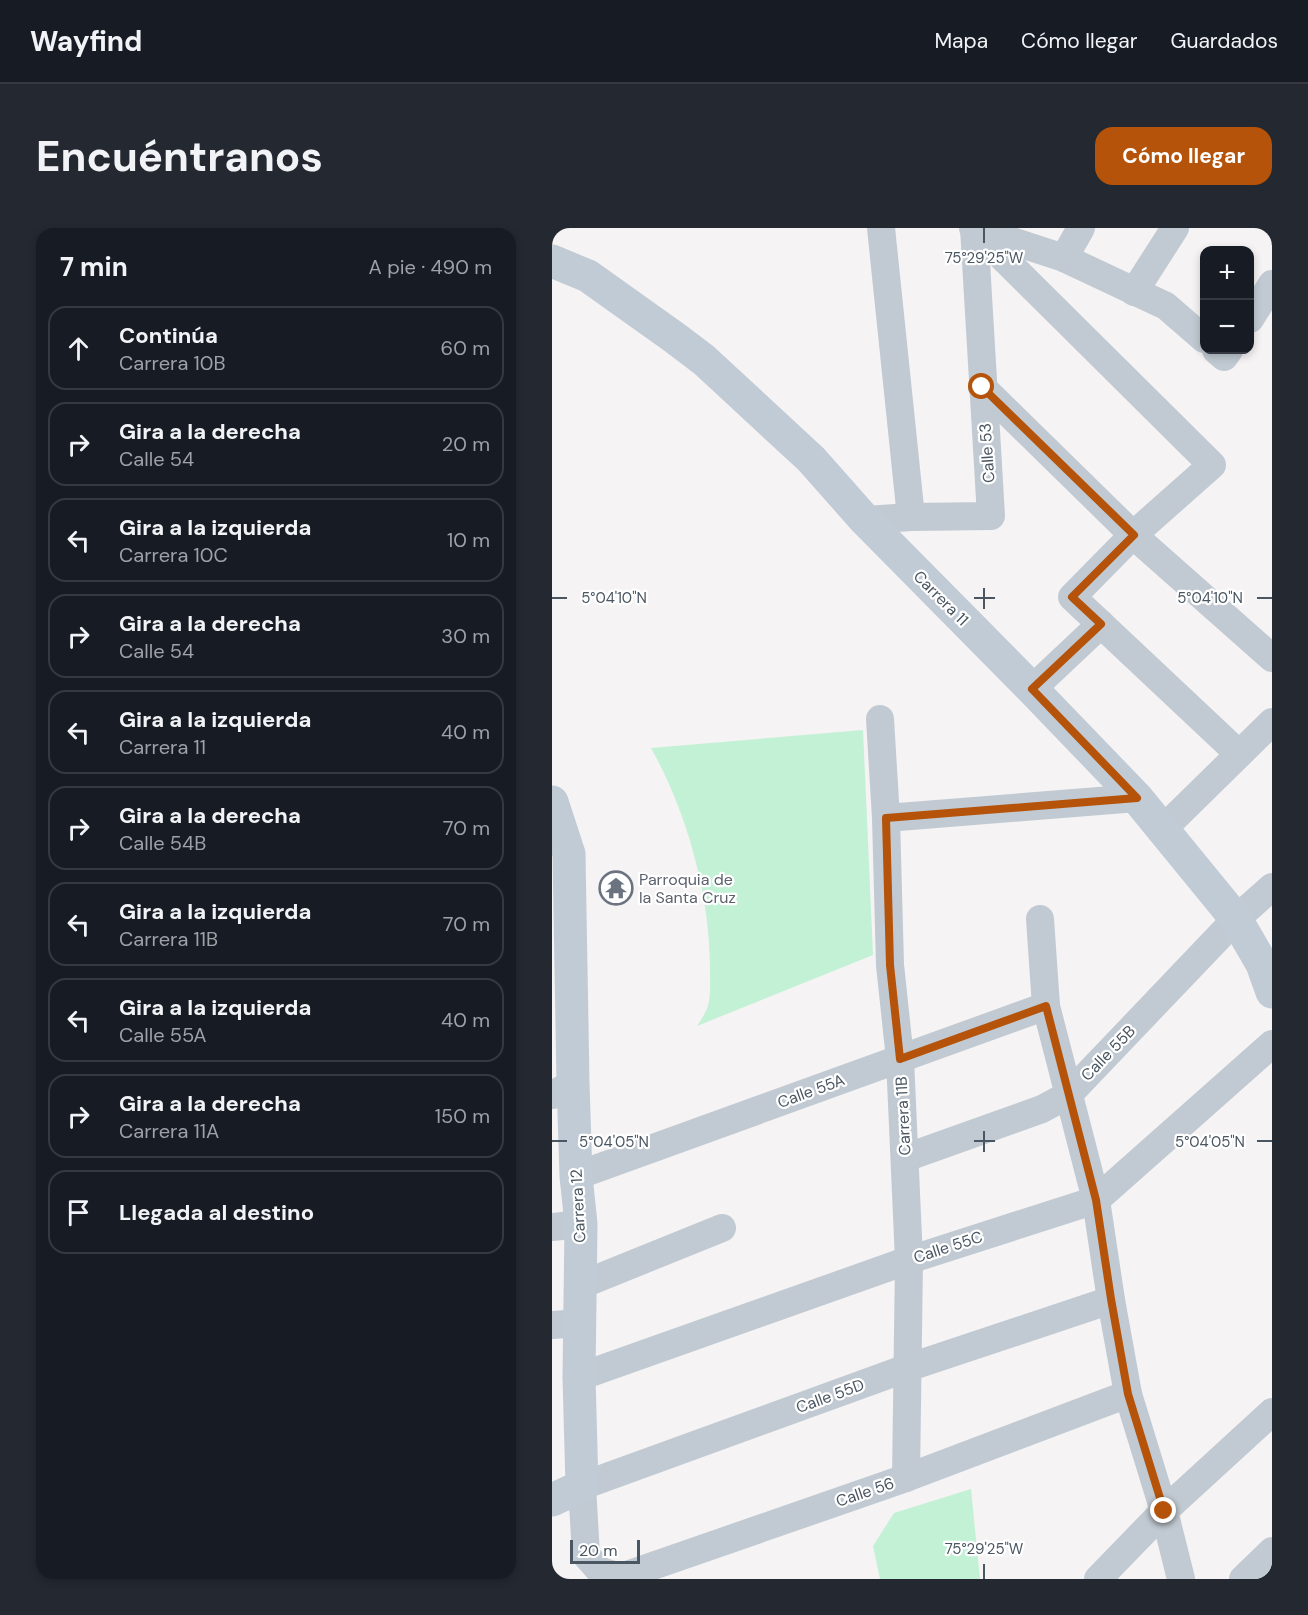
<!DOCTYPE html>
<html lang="es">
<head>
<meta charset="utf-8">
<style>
	body { margin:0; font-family:"DM Sans",sans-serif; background:#242831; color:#f1f3f6 }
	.controls { position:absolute; right:18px; top:18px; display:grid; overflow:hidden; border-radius:12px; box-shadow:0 3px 9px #0003 }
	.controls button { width:54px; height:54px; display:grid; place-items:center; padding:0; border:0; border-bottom:2px solid #363941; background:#171b24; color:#f1f3f6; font:30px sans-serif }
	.scale { position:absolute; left:18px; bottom:15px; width:70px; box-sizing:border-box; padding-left:6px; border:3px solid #4a5661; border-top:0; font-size:16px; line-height:21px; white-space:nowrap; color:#4a5661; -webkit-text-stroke:4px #fff; paint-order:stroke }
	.stop { position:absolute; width:18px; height:18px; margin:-14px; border:4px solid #b45309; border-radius:50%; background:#fff }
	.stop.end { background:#b45309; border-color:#fff; box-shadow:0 2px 6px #0008 }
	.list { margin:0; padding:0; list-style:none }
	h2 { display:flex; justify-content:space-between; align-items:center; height:78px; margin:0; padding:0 24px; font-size:26px }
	h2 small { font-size:20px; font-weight:400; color:#9ea1a6 }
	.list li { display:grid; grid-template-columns:39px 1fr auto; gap:18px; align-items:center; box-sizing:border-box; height:84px; margin:0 12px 12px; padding:0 12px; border:2px solid #363941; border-radius:18px }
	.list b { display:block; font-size:22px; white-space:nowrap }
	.list p { margin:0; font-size:20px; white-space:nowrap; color:#9ea1a6 }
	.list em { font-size:20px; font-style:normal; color:#9ea1a6 }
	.icon { flex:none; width:33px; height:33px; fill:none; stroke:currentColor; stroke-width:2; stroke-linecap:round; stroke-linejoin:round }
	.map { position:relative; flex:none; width:720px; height:1351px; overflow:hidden; border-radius:18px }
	header { display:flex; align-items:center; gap:36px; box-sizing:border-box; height:84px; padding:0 30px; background:#171b24; border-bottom:2px solid #363941 }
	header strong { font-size:28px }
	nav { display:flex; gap:33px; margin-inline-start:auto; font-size:21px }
	.intro { display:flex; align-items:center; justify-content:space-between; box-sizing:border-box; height:144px; padding:0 36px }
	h1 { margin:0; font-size:42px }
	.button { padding:15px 27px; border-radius:18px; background:#b45309; color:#fff; font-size:21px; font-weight:700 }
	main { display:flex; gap:36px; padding:0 36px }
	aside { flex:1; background:#171b24; border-radius:18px; box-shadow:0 3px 9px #0003 }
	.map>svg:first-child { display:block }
</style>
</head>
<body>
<header>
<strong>Wayfind</strong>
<nav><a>Mapa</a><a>Cómo llegar</a><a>Guardados</a></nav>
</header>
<div class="intro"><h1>Encuéntranos</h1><a class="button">Cómo llegar</a></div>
<main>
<aside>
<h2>7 min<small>A pie · 490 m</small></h2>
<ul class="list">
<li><svg class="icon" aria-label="ahead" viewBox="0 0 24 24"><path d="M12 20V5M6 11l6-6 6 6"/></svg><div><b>Continúa</b><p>Carrera 10B</p></div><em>60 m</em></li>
<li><svg class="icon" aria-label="right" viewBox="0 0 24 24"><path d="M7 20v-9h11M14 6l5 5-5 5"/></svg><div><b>Gira a la derecha</b><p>Calle 54</p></div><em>20 m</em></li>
<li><svg class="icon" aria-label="left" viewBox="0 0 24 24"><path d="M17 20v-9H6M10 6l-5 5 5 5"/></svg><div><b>Gira a la izquierda</b><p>Carrera 10C</p></div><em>10 m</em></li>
<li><svg class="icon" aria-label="right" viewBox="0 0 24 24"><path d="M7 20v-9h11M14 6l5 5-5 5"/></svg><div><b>Gira a la derecha</b><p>Calle 54</p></div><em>30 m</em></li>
<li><svg class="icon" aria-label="left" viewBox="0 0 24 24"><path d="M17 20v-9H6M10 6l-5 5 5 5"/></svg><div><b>Gira a la izquierda</b><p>Carrera 11</p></div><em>40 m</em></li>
<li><svg class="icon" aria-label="right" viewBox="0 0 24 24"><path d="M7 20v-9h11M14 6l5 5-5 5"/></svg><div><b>Gira a la derecha</b><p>Calle 54B</p></div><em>70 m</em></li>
<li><svg class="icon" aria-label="left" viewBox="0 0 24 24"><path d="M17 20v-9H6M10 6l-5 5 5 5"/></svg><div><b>Gira a la izquierda</b><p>Carrera 11B</p></div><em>70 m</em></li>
<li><svg class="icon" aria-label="left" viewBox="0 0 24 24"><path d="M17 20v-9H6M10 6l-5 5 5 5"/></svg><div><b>Gira a la izquierda</b><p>Calle 55A</p></div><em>40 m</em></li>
<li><svg class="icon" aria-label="right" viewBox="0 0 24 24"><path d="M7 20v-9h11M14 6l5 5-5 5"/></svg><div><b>Gira a la derecha</b><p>Carrera 11A</p></div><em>150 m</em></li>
<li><svg class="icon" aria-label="arrive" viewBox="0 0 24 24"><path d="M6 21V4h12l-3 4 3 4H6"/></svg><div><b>Llegada al destino</b></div></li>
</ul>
</aside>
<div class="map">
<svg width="720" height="1351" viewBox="0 0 720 1351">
	<rect width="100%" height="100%" fill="#f5f3f3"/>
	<!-- green -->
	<g fill="#c3f1d5">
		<path d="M311 502 321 727 145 798C149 792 154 784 156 778 159 766 158 752 158 741 158 667 135 584 99 520Z"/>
		<polygon points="419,1261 428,1351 328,1351 321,1318 342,1285"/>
	</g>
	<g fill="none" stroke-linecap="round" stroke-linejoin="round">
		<!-- street -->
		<g stroke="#c1cad2" stroke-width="28">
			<polyline points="329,0 359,289"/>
			<polyline points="421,0 660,237 581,307 520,369 687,526"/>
			<polyline points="426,2 512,30 614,78 652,111"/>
			<polyline points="512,30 529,0"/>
			<polyline points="582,64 623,0"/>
			<polyline points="698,91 720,56"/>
			<polyline points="664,122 672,129 677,122"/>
			<polyline points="430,159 581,307 720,430"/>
			<polyline points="313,292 359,289 439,288 422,0"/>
			<polyline points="480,461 549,396"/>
			<polyline points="328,491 334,590 338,737 348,831 357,1032 354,1250"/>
			<polyline points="334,590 585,570"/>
			<polyline points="611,601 720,494"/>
			<polyline points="488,691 494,778 544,972 559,1072 576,1166 612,1283 629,1351"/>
			<polyline points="0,867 21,855"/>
			<polyline points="353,930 490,881 516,867 684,691 720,659"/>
			<polyline points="24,948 494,778"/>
			<polyline points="0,999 29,996"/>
			<polyline points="29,1057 170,1000"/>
			<polyline points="559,1072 355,1140 30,1258 34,1327 48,1343 69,1349 354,1250 576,1166"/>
			<polyline points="0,1097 28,1095"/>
			<polyline points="27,1149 357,1032 544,972 720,816"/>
			<polyline points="546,1351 612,1283 720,1184"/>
			<polyline points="691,1351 720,1323"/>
		</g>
		<!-- secondary -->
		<g stroke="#c1cbd6" stroke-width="33">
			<polyline points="0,33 36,48 123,110 152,132 259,231 313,292 480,461 585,570 684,691 710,736 720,764"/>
			<polyline points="0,574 17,626 21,855 24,948 29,996 27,1149 30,1258 0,1272"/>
		</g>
	</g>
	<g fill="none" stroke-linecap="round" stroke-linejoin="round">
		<!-- route -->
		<polyline stroke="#b45309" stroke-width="8" points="430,159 582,307 520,369 549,396 480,461 585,570 334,590 338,737 348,831 494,778 544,972 559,1071 576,1166 612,1283"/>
	</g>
	<!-- ticks -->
	<path fill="none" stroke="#4a5661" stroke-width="2" d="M432 0V15M432 360V381M0 370H15M422 370H443M705 370H720M432 903V924M0 913H15M422 913H443M705 913H720M432 1336V1351"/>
	<!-- icons -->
	<defs>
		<g id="temple-ring" transform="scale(1.725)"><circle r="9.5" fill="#fff" stroke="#6b7280" stroke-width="1.5"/><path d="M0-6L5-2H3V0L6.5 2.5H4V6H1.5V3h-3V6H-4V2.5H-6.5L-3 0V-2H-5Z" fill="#6b7280"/></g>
	</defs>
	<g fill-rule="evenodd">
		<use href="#temple-ring" x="64" y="660"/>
	</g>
	<g text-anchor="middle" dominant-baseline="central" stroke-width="4.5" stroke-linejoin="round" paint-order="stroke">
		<!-- street labels -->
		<g font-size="16" fill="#4a5661" stroke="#fff">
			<text transform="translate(435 225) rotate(-94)">Calle 53</text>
			<text transform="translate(389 370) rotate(45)">Carrera 11</text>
			<text transform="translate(556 825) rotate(-46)">Calle 55B</text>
			<text transform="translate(259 863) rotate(-20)">Calle 55A</text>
			<text transform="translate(351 888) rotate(-93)">Carrera 11B</text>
			<text transform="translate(26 978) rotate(-93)">Carrera 12</text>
			<text transform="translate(396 1019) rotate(-18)">Calle 55C</text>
			<text transform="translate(278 1168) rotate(-20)">Calle 55D</text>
			<text transform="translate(313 1264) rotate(-19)">Calle 56</text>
		</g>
		<!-- worship labels -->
		<g font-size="16" fill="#5b616d" stroke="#fff" text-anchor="start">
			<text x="87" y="651">Parroquia de<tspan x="87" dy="18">la Santa Cruz</tspan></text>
		</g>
	</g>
	<g font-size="15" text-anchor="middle" fill="#4a5661" stroke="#fff" stroke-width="4.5" stroke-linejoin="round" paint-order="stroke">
		<text x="432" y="35">75°29'25"W</text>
		<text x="62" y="375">5°04'10"N</text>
		<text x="658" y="375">5°04'10"N</text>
		<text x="62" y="919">5°04'05"N</text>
		<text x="658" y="919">5°04'05"N</text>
		<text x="432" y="1326">75°29'25"W</text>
	</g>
</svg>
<div class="controls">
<button>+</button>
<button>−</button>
</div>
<div class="scale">20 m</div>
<div class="stop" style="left:430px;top:159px"></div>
<div class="stop end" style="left:612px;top:1283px"></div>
</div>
</main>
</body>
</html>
